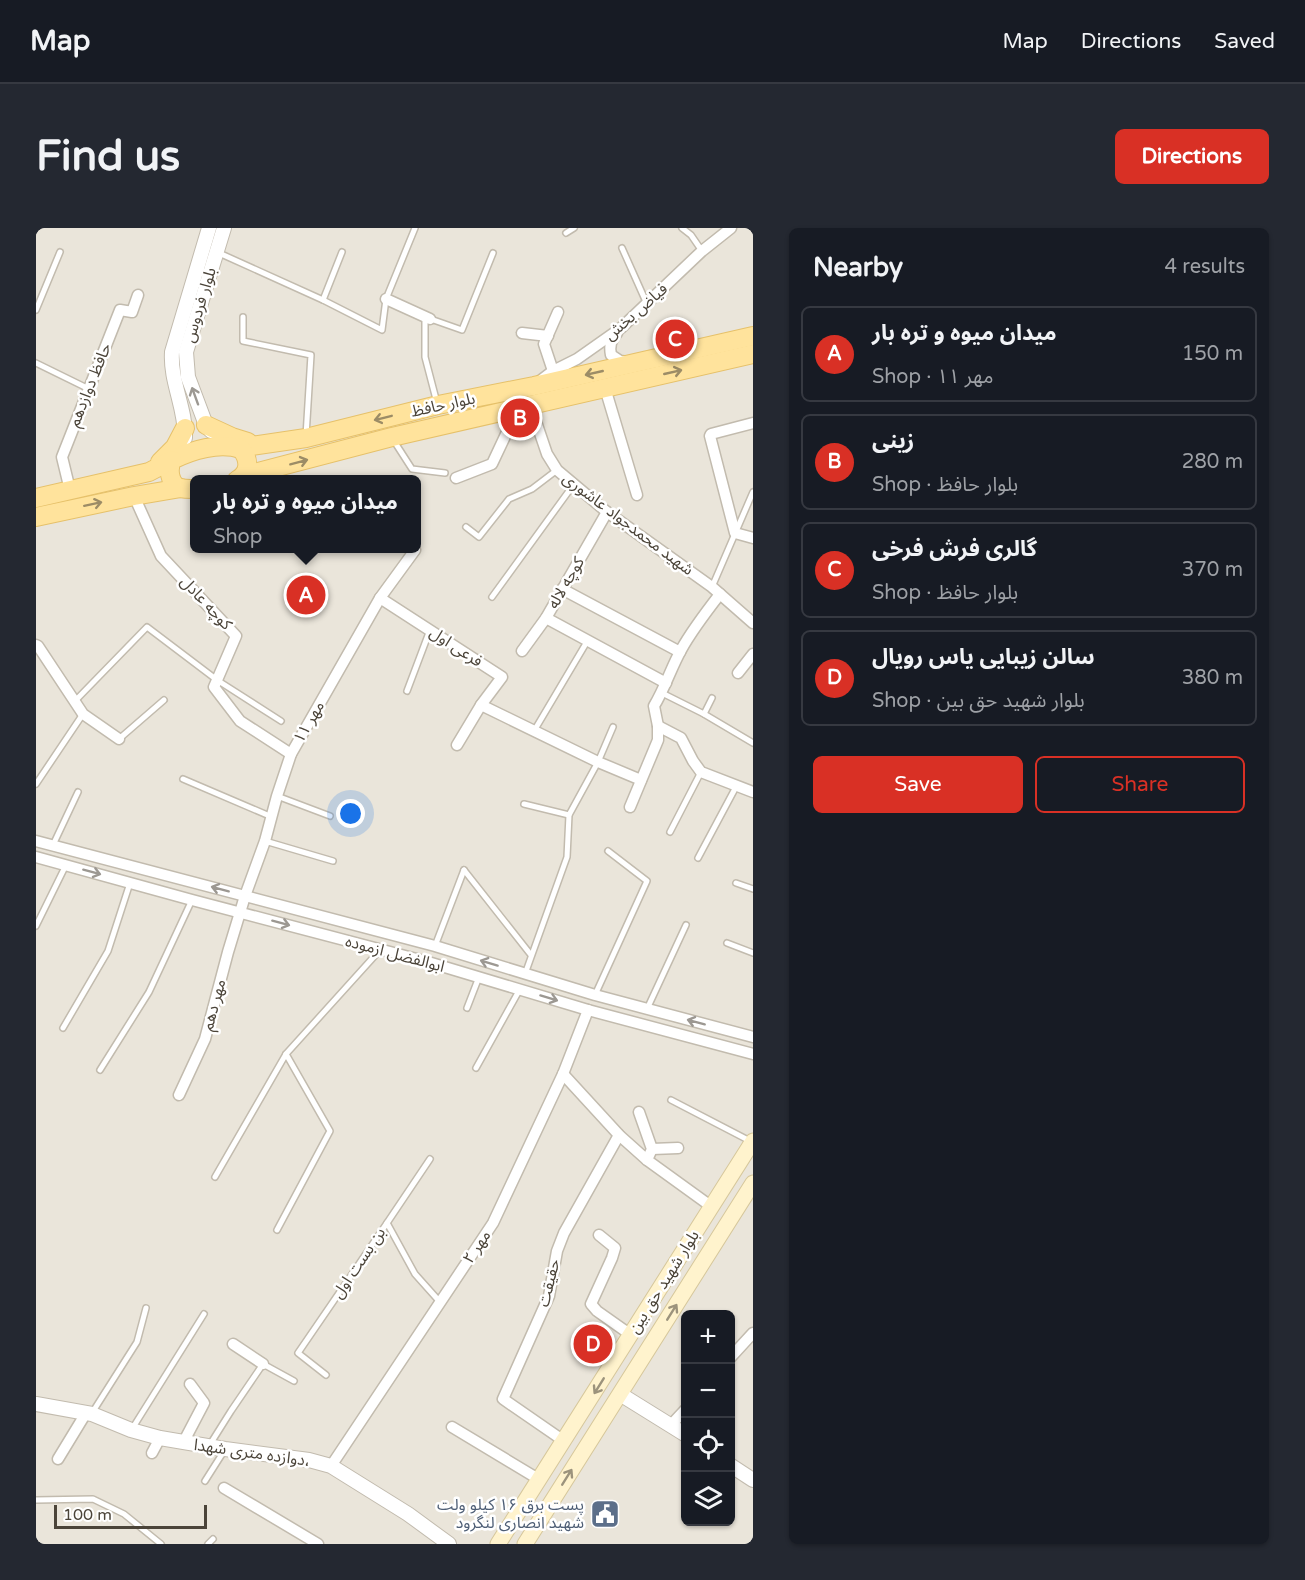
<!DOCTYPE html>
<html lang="en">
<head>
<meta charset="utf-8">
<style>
	body { margin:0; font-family:"Varela Round","Noto Sans Arabic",sans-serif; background:#242831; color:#f1f3f6 }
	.controls { position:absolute; right:18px; bottom:18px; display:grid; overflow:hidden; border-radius:9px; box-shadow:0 2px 4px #0004 }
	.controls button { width:54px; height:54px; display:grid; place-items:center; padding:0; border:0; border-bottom:2px solid #363941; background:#171b24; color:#f1f3f6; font:30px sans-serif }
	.scale { position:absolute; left:18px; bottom:15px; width:153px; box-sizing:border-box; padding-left:6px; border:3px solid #4b4439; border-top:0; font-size:16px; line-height:21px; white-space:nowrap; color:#4b4439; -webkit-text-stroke:4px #fff; paint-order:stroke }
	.you { position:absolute; left:315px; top:586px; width:21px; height:21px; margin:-15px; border:4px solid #fff; border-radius:50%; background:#1a73e8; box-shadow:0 0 0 9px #1a73e833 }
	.badge { display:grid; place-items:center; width:39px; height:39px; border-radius:50%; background:#d93025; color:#fff; font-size:20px; font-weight:700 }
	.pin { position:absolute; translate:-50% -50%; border:3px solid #fff; box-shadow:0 2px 6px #0006 }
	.popup { position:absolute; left:154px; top:247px; width:231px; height:78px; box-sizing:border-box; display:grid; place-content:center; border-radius:9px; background:#171b24; filter:drop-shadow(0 2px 4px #0005); font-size:20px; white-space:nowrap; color:#9ea1a6 }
	.popup b { font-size:22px; color:#f1f3f6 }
	.popup::after { content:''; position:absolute; left:50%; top:100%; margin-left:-12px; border:12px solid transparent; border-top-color:#171b24 }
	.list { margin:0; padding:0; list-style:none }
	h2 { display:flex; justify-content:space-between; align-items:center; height:78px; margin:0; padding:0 24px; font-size:26px }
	h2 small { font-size:20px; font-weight:400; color:#9ea1a6 }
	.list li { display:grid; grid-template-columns:39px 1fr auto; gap:18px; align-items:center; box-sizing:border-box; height:96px; margin:0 12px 12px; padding:0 12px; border:2px solid #363941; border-radius:9px }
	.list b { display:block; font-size:22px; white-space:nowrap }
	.list p { margin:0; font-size:20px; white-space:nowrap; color:#9ea1a6 }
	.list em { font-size:20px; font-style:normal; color:#9ea1a6 }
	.actions { display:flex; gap:12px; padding:18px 24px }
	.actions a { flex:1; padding:14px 0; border:2px solid #d93025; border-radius:9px; text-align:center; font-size:21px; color:#d93025 }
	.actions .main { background:#d93025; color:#fff }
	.icon { flex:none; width:33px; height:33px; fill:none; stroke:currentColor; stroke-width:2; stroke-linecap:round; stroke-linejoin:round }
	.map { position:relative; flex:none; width:717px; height:1316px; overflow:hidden; border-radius:9px }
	header { display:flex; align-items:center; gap:36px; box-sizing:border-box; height:84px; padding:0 30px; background:#171b24; border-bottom:2px solid #363941 }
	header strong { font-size:28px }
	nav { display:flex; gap:33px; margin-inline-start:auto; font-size:21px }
	.intro { display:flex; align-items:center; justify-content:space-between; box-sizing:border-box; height:144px; padding:0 36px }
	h1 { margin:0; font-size:42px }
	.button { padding:15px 27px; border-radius:9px; background:#d93025; color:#fff; font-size:21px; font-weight:700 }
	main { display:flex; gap:36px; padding:0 36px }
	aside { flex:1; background:#171b24; border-radius:9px; box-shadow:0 2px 4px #0004 }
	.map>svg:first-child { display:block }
</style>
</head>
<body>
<header>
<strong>Map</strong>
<nav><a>Map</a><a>Directions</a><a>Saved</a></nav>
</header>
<div class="intro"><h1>Find us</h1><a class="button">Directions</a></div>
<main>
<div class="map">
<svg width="717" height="1316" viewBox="0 0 717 1316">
	<rect width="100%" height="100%" fill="#f6f3ec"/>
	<!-- residential -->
	<path fill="#eae5da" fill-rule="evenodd" d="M4 0H717V1316H0V1ZM159 252H381V320H159ZM650 1086H694V1294H650Z"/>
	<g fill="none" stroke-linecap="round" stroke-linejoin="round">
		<!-- service casing -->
		<g stroke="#c2bbae" stroke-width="8">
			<g id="service">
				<polyline points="646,0 655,7 666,23"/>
				<polyline points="530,5 538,0"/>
				<polyline points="586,20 611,76"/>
				<polyline points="183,25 287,72 346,102 350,71 379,0"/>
				<polyline points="287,72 306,24"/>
				<polyline points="0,82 24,24"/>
				<polyline points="207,89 207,113 275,127 270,208"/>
				<polyline points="0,135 53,161"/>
				<polyline points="401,175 389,129 389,89 426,102 457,25"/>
				<polyline points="358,213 376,241 409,245"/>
				<polyline points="430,299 443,309 473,271 496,261 521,242"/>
				<polyline points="676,359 717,264"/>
				<polyline points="456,369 538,256"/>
				<polyline points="371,463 394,402"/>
				<polyline points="626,465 668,486 717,515"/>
				<polyline points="39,473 111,399 181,452 245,493"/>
				<polyline points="668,486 676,470"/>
				<polyline points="498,503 552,412"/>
				<polyline points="83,511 128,472"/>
				<polyline points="147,551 236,589"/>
				<polyline points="0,556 47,486"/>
				<polyline points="241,568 294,588"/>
				<polyline points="488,576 533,587"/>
				<polyline points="634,604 665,544"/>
				<polyline points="229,613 297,633"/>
				<polyline points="17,617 42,564"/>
				<polyline points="662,630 701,557"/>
				<polyline points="428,642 495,727"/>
				<polyline points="700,655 717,661"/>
				<polyline points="0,698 30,637"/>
				<polyline points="691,715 717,725"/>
				<polyline points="399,718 428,642"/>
				<polyline points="489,746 531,629 533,587 562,534 577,499"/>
				<polyline points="559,767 611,653 572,623"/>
				<polyline points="431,780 443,749"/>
				<polyline points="611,781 650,697"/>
				<polyline points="27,800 72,723 94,655"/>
				<polyline points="440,840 484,761"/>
				<polyline points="64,842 113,764 156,672"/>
				<polyline points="635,872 716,914"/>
				<polyline points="179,949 250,826 344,722"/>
				<polyline points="351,995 394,931"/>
				<polyline points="241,1002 294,903 250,826"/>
				<polyline points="290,1147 262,1125 351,995 379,1046 404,1074"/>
				<polyline points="56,1185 101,1114 110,1080"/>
				<polyline points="96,1201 168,1086"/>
				<polyline points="173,1218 195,1183 227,1136 258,1153"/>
				<polyline points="169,1253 188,1223"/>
				<polyline points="0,1272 57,1271 88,1286 125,1316"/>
				<polyline points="172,1316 177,1311"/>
			</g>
		</g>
		<!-- minor casing -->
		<g stroke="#c2bbae" stroke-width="13">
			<g id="minor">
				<polyline points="350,71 394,91"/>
				<polyline points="486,105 512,108"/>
				<path d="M581 105C575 113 573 117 575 127L584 133 593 134"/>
				<polyline points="517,143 508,116 522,84"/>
				<polyline points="504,153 517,143 541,131 585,100 666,23 695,0"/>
				<polyline points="569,160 601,267"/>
				<polyline points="494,176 511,226 521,242 571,284 676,359 717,395"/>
				<polyline points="717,195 675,206 674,208 699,305 717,310"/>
				<polyline points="420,250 456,236 471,204 472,182"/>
				<polyline points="34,262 26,229 84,82 96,84 102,67"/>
				<polyline points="98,268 125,328 200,408 178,459 204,493 255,526"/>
				<polyline points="526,361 644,424"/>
				<polyline points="344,370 466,449 445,477"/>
				<polyline points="510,390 630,455"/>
				<polyline points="0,417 2,418 47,486 83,511"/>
				<polyline points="486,423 510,390 571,284"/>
				<polyline points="702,445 717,426"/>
				<polyline points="622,498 645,510 657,533 665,544 717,564"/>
				<polyline points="421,517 445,477 562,534 605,552"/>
				<path d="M594 579 622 512V498L618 478C629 460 635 440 645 422 656 402 670 384 684 366"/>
				<polyline points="0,613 399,718 559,767 717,809"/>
				<polyline points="0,629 156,672 392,734 552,782 717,826"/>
				<polyline points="527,846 583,907 611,932 676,979"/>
				<polyline points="143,867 169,811 192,724 209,668 229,613 241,568 255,526 344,370 379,322"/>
				<polyline points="603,884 616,921 611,932"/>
				<polyline points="616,921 642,920"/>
				<polyline points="563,1007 579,1020 576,1030 555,1076 561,1083 595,1107"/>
				<polyline points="197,1116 227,1136"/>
				<polyline points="694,1130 717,1105"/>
				<polyline points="635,1197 650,1181"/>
				<polyline points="416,1199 504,1252"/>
				<polyline points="528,1213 467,1171 513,1068 521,1023 528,1005 583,907"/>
				<polyline points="147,1215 168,1175 154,1156"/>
				<polyline points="116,1225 124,1210"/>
				<polyline points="22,1231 50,1185"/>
				<polyline points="295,1238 457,995 527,846 552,782"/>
				<polyline points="188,1260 282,1316"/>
			</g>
		</g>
		<!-- tertiary casing -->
		<g stroke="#c2bbae" stroke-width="16">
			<g id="tertiary">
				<polyline points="175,203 170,197 152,149 150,124 188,0"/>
				<path d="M149 210C150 180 134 154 136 124L173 0"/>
				<polyline points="584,1166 650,1207"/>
				<polyline points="0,1176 56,1186 95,1202 124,1210 189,1221 273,1232 295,1238 372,1286 413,1316"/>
				<polyline points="694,1237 717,1252"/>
			</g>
		</g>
		<!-- secondary casing -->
		<g stroke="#d6c79b" stroke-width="17">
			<g id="secondary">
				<polyline points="462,1316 717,913"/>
				<polyline points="489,1316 717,955"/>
			</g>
		</g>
		<!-- primary casing -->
		<g stroke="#e6c16a" stroke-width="20">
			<g id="primary">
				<polyline points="170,197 196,209 212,214"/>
				<polyline points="202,220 270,210 402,177 498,158 717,108"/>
				<polyline points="124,234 139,219 149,200"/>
				<polyline points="207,248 356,209 717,126"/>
				<path d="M159 261C154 261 148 261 143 260 133 255 132 241 136 232 156 222 183 214 205 221 214 232 214 245 201 252"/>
				<polyline points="0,270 113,244 136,232"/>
				<polyline points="0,289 98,268 145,260"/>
			</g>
		</g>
		<!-- service -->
		<use href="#service" stroke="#fff" stroke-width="5"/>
		<!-- minor -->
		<use href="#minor" stroke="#fff" stroke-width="10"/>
		<!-- tertiary -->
		<use href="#tertiary" stroke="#fff" stroke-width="14"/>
		<!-- secondary -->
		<use href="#secondary" stroke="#fff3cd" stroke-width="15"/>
		<!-- primary -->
		<use href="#primary" stroke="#ffe39c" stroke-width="18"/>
	</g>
	<!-- one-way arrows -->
	<defs><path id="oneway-shaft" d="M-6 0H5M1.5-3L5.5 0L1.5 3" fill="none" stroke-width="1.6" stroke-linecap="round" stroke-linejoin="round" transform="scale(1.5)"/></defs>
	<g stroke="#9c8c66">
		<use href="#oneway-shaft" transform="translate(637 144) rotate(-13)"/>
		<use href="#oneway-shaft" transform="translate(558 145) rotate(167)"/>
		<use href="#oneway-shaft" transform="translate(347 190) rotate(166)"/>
		<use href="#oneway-shaft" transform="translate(263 234) rotate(-15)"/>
		<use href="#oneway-shaft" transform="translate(57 276) rotate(-12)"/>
	</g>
	<g stroke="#9c9892">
		<use href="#oneway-shaft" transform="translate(159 168) rotate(-110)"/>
		<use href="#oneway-shaft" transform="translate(56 644) rotate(15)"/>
		<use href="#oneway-shaft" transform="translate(184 661) rotate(-165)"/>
		<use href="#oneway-shaft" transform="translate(245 695) rotate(15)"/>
		<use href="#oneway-shaft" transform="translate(453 735) rotate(-163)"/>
		<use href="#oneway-shaft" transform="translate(513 770) rotate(17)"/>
		<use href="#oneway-shaft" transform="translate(660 794) rotate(-165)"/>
	</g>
	<g stroke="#9c937c">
		<use href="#oneway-shaft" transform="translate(636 1084) rotate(-58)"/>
		<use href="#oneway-shaft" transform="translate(563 1158) rotate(122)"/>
		<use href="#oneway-shaft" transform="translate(531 1249) rotate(-58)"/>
	</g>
	<!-- icons -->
	<defs>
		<g id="civic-square" transform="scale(1.5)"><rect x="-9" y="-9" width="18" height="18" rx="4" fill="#5c6f8a" stroke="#fff"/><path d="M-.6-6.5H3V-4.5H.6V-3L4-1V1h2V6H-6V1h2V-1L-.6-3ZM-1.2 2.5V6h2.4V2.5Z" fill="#fff"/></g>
	</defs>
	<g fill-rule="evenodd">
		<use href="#civic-square" x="569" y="1286"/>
	</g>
	<g text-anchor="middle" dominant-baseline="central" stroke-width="5" stroke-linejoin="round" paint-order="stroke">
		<!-- street labels -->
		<g font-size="16" fill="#4b4439" stroke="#fff">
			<text transform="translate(164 77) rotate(-73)">بلوار فردوس</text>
			<text transform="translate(600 84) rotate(-41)">فیاض بخش</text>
			<text transform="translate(54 157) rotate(-68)">حافظ دوازدهم</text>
			<text transform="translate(407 177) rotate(-12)">بلوار حافظ</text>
			<text transform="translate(592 296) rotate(37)">شهید محمدجواد عاشوری</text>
			<text transform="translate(530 355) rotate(-60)">کوچه لاله</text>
			<text transform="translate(170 375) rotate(47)">کوچه عادل</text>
			<text transform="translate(420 419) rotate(33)">فرعی اول</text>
			<text transform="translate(273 494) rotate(-60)">مهر ۱۱</text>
			<text transform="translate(359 726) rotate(15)">ابوالفضل ازموده</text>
			<text transform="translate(178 777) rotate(-75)">مهر دهم</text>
			<text transform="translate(441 1019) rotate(-56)">مهر ۲</text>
			<text transform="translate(323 1035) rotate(-56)">بن بست اول</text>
			<text transform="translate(628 1054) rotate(-58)">بلوار شهید حق بین</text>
			<text transform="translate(513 1055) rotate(-76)">حقیقت</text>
			<text transform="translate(216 1225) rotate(8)">دوازده متری شهدا،</text>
		</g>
		<!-- service labels -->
		<g font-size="16" fill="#4e5e75" stroke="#fff" text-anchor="end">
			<text x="548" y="1277">پست برق ۱۶ کیلو ولت<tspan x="548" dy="18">شهید انصاری لنگرود</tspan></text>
		</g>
	</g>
</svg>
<div class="controls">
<button>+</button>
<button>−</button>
<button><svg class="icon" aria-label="locate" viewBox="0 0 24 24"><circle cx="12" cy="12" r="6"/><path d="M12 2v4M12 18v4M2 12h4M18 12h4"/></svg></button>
<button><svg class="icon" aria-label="layers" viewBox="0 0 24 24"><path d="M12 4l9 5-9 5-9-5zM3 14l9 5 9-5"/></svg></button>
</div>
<div class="scale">100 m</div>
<div class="you"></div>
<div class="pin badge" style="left:270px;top:367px">A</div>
<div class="popup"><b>میدان میوه و تره بار</b>Shop</div>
<div class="pin badge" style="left:484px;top:190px">B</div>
<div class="pin badge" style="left:639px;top:111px">C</div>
<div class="pin badge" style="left:557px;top:1116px">D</div>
</div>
<aside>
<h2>Nearby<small>4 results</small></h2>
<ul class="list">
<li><span class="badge">A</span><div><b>میدان میوه و تره بار</b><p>Shop · مهر ۱۱</p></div><em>150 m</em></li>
<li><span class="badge">B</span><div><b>زینی</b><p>Shop · بلوار حافظ</p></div><em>280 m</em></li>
<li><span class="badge">C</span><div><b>گالری فرش فرخی</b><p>Shop · بلوار حافظ</p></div><em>370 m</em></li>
<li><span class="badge">D</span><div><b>سالن زیبایی یاس رویال</b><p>Shop · بلوار شهید حق بین</p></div><em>380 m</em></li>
</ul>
<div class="actions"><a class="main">Save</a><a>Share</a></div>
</aside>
</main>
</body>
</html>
